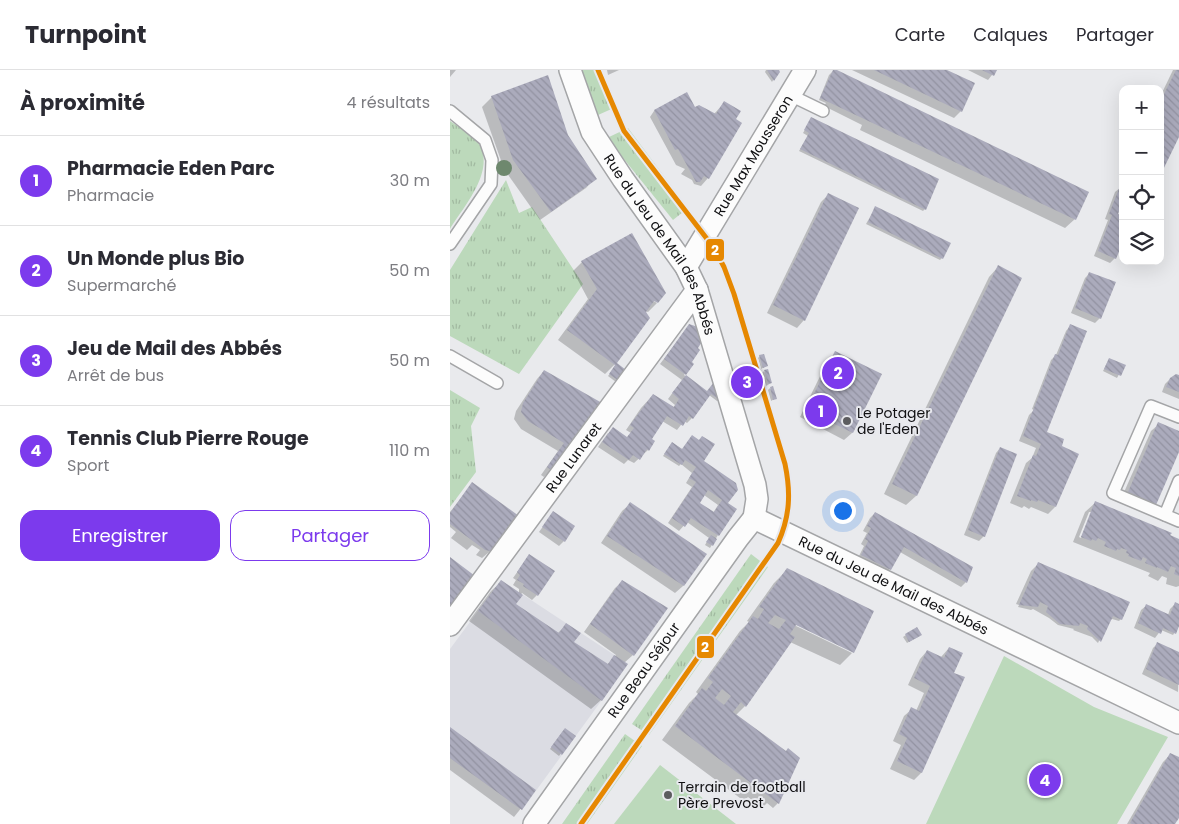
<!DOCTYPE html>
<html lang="fr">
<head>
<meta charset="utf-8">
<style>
	body { margin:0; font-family:Poppins,sans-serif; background:#f2f2f3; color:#2b2b33 }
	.controls { position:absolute; right:15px; top:15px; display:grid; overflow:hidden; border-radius:10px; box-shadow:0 5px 20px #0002 }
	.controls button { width:45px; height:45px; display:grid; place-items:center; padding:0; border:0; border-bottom:1px solid #e1e1e2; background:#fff; color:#2b2b33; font:25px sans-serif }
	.you { position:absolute; left:392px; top:440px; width:18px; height:18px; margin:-12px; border:4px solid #fff; border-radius:50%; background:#1a73e8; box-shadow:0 0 0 8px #1a73e833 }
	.badge { display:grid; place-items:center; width:32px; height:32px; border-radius:50%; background:#7c3aed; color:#fff; font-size:16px; font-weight:700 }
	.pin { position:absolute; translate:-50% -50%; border:2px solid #fff; box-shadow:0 1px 5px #0006 }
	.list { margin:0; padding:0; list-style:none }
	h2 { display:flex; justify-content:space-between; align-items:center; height:65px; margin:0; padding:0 20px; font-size:21px }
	h2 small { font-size:16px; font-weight:400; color:#7c7c81 }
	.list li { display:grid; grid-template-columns:32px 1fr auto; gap:15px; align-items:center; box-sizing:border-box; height:90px; padding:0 20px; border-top:1px solid #e1e1e2 }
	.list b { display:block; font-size:19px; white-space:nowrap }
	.list p { margin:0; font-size:16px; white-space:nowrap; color:#7c7c81 }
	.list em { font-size:16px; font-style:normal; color:#7c7c81 }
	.actions { display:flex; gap:10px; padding:15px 20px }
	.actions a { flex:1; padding:11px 0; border:1px solid #7c3aed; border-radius:15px; text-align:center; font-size:18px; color:#7c3aed }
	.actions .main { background:#7c3aed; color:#fff }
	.icon { flex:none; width:28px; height:28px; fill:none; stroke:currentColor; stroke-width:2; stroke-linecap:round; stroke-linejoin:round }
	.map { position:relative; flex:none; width:729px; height:754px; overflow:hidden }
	header { display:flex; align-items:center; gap:30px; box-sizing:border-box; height:70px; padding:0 25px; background:#fff; border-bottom:1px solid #e1e1e2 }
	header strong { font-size:24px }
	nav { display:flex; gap:28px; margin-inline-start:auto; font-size:18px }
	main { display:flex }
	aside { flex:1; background:#fff }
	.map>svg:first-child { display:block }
</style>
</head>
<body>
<header>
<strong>Turnpoint</strong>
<nav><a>Carte</a><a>Calques</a><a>Partager</a></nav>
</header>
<main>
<aside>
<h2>À proximité<small>4 résultats</small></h2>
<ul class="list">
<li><span class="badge">1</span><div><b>Pharmacie Eden Parc</b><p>Pharmacie</p></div><em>30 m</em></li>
<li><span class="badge">2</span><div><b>Un Monde plus Bio</b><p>Supermarché</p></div><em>50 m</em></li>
<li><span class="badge">3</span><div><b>Jeu de Mail des Abbés</b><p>Arrêt de bus</p></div><em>50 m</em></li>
<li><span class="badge">4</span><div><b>Tennis Club Pierre Rouge</b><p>Sport</p></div><em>110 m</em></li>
</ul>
<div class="actions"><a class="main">Enregistrer</a><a>Partager</a></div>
</aside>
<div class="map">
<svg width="729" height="754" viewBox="0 0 729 754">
	<defs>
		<pattern id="grass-tufts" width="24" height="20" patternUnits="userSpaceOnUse" patternTransform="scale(1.25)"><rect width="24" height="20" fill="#bcd9bb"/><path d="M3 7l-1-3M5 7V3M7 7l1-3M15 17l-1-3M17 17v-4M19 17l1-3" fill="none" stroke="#a1b9a0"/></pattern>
		<pattern id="building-back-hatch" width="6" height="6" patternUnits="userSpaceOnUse" patternTransform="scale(1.25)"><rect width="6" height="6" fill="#ababbc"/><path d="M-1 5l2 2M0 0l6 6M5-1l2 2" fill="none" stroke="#9292a1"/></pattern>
	</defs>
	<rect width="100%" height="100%" fill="#e9eaed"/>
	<!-- built -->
	<polygon fill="#dbdce3" points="51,510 178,594 72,740 0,688 0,579"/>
	<!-- grass -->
	<g fill="url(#grass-tufts)">
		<polygon points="132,0 152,0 166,37 148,45"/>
		<path d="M0 51C7 56 24 65 28 72 47 100 14 136 0 159Z"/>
		<polygon points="178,58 238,138 223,150 173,88 159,67"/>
		<polygon points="56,110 69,143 82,137 133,214 69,304 0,266 0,200"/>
		<polygon points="0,320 30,338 21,356 26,402 0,437"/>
		<polygon points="301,484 318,497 199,665 182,654"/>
		<polygon points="175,664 192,676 137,754 112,754"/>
	</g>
	<!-- green -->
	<g fill="#bcd9bb">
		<polygon points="554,586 644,637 718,667 667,754 476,754"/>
		<polygon points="210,695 286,754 164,754"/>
	</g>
	<!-- shadow -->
	<g fill="#0003" fill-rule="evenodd">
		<polygon points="0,0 6,0 0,7"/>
		<polygon points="157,0 169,0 158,5"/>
		<polygon points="316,0 329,0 322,12 315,2"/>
		<polygon points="384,0 625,149 615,158 410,60 412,55 374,36 376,33 369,30 379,5"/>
		<polygon points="402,0 494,0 511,41 504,48"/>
		<polygon points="518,0 546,0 538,10"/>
		<polygon points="723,0 729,0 729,63 710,102 710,27"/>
		<polygon points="236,24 245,39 264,44 274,33 282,54 280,72 258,108 251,116 244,114 242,110 231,104 235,99 226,95 200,47 204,41"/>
		<polygon points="42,27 117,65 145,108 136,118 90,150 54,99 32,37"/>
		<polygon points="361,49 475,139 473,141 349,81 358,66 353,63"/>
		<polygon points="670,118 666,144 665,188 660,193 644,186 658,150 655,149 665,122"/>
		<polygon points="378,125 354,250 347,258 317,243 371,132"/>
		<polygon points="424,140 492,188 490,190 416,154"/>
		<polygon points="132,192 207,233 198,242 195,241 165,294 155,304 108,270 138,229 123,201"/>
		<polygon points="548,197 571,208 466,426 456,435 434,424 539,207"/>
		<polygon points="640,203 650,248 645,253 621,243 635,208"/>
		<polygon points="620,256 593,368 605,437 598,444 581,437 579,439 574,436 572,438 560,433 576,393 582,388 586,378 569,371 579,345 584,340 582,339 601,290 606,285 616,261"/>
		<polygon points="235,261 240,292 243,294 234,305 257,322 264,314 269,330 267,331 259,325 242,348 237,353 234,351 227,360 212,351 200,369 203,372 198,380 184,393 178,390 174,394 148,377 158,363 177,368 181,363 176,360 191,338 203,325 223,338 225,335 218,329 232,310 210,294"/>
		<polygon points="386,283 430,305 402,363 394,370 350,347 378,290"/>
		<polygon points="310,286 316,296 311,299 308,288"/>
		<polygon points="659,289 674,295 667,308 653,301"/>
		<polygon points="167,295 168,310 166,312 158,306"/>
		<polygon points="94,301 150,334 101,400 94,407 91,405 108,381 71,359 64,349 66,341 87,309"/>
		<polygon points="314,301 321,313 316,316 312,303"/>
		<polygon points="729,306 729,329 712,322 715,314 720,309"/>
		<polygon points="320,318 326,328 321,331 318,320"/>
		<polygon points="709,354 729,362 729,379 705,434 697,441 671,429 701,361"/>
		<path d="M222 373 252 391 277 434 268 465 260 478 255 475 259 468 237 452 229 461 218 453 242 417 236 413 242 403 231 394 229 396 213 386ZM254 425 268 435 263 443 248 433Z"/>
		<polygon points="550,378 534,466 529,471 514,465 546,383"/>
		<polygon points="22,414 44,478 32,488 26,485 30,480 22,475 17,480 1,468 6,462 0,457 0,442"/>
		<path d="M645 433 729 470V516L726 517 716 514 717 508 712 506 708 511 698 506 700 503 623 472 635 442ZM639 442H642L631 468 629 467Z"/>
		<polygon points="180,434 255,484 233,516 225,523 151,473 172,441"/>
		<polygon points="425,443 516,512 511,517 450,482 440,499 436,504 407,490 414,476 411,474 417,463 413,461 420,448"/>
		<polygon points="99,448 114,471 109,476 89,462"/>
		<polygon points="75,491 87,525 82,530 72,523 64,535 108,563 116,555 122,573 157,595 166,585 134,562 165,518 173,511 183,585 174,593 151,630 141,639 19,551 41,521 51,512 69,524 69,519 63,515 66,510 63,508"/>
		<polygon points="588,494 671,549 669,551 662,549 658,552 648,573 642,567 623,560 624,559 608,555 599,548 583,539 581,540 568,537 569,535 566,534 581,501"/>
		<polygon points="337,500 346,553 344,555 402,583 390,595 340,572 295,636 286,645 336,682 349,688 328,733 323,738 317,733 312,738 298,727 294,731 212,670 239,633 248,624 246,622 290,561 299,552 297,551 324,513"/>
		<polygon points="725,534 729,536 729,556 723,565 711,560 705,568 684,558 691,540 696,536 718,545 720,539"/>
		<polygon points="456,565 468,567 457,573 453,567"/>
		<polygon points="708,573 729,584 728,622 692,604 703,578"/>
		<polygon points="499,578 503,603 513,608 471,703 464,710 440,699 451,675 443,671 454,646 462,639 466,641 474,623 458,615 470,589 477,581 491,587"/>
		<polygon points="0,658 85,721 64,747 0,700"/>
		<polygon points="113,661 124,666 109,686 100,679"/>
		<polygon points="721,684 729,688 729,745 724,754 677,754 713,692"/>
	</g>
	<!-- building -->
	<g fill="url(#building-back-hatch)" fill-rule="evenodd">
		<polygon points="317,0 329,0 330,2 324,11"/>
		<polygon points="383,0 387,0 639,122 626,150 370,28"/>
		<polygon points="424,0 497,0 525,13 512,42"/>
		<polygon points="532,0 547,0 544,6"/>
		<polygon points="726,0 729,0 729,67 712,102 710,101 710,32"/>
		<polygon points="98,5 118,65 147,109 101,142 63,90 41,26"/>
		<polygon points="237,22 245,37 249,35 266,44 274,31 291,41 286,49 292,53 259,109 254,106 250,112 246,112 228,79 225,80 204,40"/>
		<polygon points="361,47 489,109 476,140 350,79 359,63 354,60"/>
		<polygon points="670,116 673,117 673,132 668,144 673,146 673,172 666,189 648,181 662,145 659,144"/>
		<polygon points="378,123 409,138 355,251 323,235"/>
		<polygon points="425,136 501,173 493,189 418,152"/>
		<polygon points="182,163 216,223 208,233 204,231 196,242 200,248 167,293 176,300 169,311 159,304 165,295 117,260 147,219 131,191"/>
		<polygon points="548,195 572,208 467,426 442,414"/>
		<polygon points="639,202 666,212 651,249 625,238"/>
		<polygon points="239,254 251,258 253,270 248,278 250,280 242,292 244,294 236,305 214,289"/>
		<polygon points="620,254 637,261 597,362 614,369 612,376 629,384 606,437 588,430 587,432 581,430 581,431 567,426 583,385 586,386 591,374 573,366 605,284 608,285"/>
		<polygon points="385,281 432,304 403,363 356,340"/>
		<polygon points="314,284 318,296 313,298 309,285"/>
		<polygon points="659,288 676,295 671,306 654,299"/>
		<polygon points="318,299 322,313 318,314 314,300"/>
		<polygon points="94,300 152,333 102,401 97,397 114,373 78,351 71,342 73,333"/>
		<polygon points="726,304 729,305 729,322 716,317 720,308"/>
		<polygon points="236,305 257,321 264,312 270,330 261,324 243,349 239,346 233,356 217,346 202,369 205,371 199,381 197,379 190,390 183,385 179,390 152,372 163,357 177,367 184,358 180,355 203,324 224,337 229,329 222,323"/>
		<polygon points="323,316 327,329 323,330 320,317"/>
		<polygon points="708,352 729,361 729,382 706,435 678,422"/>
		<path d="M242 365 249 370 252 366 265 374 254 391 286 413 288 420 278 433 287 439 269 466 241 448 235 457 222 448 246 412 239 408 246 397 235 390 232 395 214 384 222 372 232 379ZM258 420 272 430 264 442 250 433Z"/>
		<polygon points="550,377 567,384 535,467 518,460"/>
		<polygon points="22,412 69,446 43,480 40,481 35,480 0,454 0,443"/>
		<polygon points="645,431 722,463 720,465 729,469 729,506 724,504 726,498 721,496 718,502 707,497 707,498 695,493 697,489 693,487 691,491 678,486 679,484 676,483 677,480 671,478 670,480 667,479 666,481 654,476 656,472 648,468 646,471 642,469 641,471 631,467"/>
		<polygon points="180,432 257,484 234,516 157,466"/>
		<polygon points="103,441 125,456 115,472 92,457"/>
		<polygon points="425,442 523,497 517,513 454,477 441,500 411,485 418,471 415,469 421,458 417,456"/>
		<polygon points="261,465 267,469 263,476 256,472"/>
		<polygon points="79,484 105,501 88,526 73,516 74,514 67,510 70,505 67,502"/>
		<polygon points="0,487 25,506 0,540"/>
		<polygon points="588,492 680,532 672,550 663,546 651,572 637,559 638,556 630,553 629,556 610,554 596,542 598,536 590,532 588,537 569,535"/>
		<path d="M337 498 424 541 404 583 346 555 340 564 345 567 296 637 291 632 283 642 336 681 338 678 350 688 329 734 225 656 252 618 256 621 263 612 258 608 303 546 308 549 314 539 309 537ZM325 545 336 550 329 559 318 553ZM272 619 281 626 274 635 265 628Z"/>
		<polygon points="51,510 73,525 66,534 109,563 116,553 131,563 124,572 158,594 164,585 178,594 152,631 28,541"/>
		<polygon points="172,510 218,538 184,586 140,554"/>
		<polygon points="725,532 729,534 729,556 726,564 713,558 711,564 688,553 696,534 720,545"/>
		<polygon points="467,557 472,565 459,572 455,564"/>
		<polygon points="707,572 729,582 729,615 696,599"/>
		<polygon points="499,577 513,583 504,603 515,607 472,703 447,691 457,668 449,664 461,637 469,641 480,616 464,608 477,580 494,588"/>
		<polygon points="0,657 86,720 72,740 0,688"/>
		<polygon points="115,658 126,666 112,685 101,677"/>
		<polygon points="720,683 729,687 729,748 725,754 682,754 680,753"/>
	</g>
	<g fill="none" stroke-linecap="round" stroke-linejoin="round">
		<!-- service casing -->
		<g stroke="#a4a5a7" stroke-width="14">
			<g id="service">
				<polyline points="340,25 373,41"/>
				<polyline points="0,41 35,70 42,90 41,114 0,174"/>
				<polyline points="0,286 47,313"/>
				<polyline points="729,347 701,336 663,423 729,451"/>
				<polyline points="715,445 729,411"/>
			</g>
		</g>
		<!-- minor casing -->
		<g stroke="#a4a5a7" stroke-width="24">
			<g id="minor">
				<path id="s1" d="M120 0 142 62 173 109 236 197 247 220 305 415 307 429 304 448"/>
				<path id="s2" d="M236 197 355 0"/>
				<path id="s3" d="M304 448 729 653"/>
				<path id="s4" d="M0 555 247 220"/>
				<path id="s5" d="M84 754 288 468 304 448"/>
			</g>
		</g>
		<!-- service -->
		<use href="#service" stroke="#fcfcfc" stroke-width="11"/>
		<!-- minor -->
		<use href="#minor" stroke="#fcfcfc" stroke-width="21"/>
		<!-- tram-1 casing -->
		<g stroke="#e8e9ee" stroke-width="9">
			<path id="tram-1" d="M131 754 328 473C340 446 341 423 335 394L284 224 274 197 264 178 174 61 148 0"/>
		</g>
		<!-- tram-1 -->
		<use href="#tram-1" stroke="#e68801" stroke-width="5"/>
	</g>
	<!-- trees -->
	<circle fill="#6e886e" cx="54" cy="98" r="8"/>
	<!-- markers -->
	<g fill="#5c5c5f" stroke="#e8e9ee" stroke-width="2">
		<circle cx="397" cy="351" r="5"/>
		<circle cx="218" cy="725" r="5"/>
	</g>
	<g text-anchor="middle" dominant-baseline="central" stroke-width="4" stroke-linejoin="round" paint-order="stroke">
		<!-- street labels -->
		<g font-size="14" fill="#101012" stroke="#e8e9ee">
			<text stroke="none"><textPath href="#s2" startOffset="130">Rue Max Mousseron</textPath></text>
			<text stroke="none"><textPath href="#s1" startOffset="198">Rue du Jeu de Mail des Abbés</textPath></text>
			<text stroke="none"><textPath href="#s4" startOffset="208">Rue Lunaret</textPath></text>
			<text stroke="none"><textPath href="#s3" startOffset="155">Rue du Jeu de Mail des Abbés</textPath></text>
			<text stroke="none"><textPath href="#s5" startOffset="189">Rue Beau Séjour</textPath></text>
		</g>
		<!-- poi labels -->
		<g font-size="14" fill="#101012" stroke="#e8e9ee" text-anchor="start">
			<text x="407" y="343">Le Potager<tspan x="407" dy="16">de l'Eden</tspan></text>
			<text x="228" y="717">Terrain de football<tspan x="228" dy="16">Père Prevost</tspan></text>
		</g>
	</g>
	<g stroke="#e8e9ee" stroke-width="2">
		<rect x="255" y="168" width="20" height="24" rx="5" fill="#e68801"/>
		<rect x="246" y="565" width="19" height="24" rx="5" fill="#e68801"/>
	</g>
	<g font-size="14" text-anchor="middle" font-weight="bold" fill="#fff">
		<text x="265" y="185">2</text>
		<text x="255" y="582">2</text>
	</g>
</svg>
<div class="controls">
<button>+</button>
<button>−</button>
<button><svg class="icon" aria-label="locate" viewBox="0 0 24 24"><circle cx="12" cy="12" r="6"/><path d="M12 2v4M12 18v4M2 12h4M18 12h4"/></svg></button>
<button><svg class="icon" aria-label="layers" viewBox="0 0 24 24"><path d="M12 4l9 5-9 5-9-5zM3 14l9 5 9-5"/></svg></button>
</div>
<div class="you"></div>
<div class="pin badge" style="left:371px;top:341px">1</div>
<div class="pin badge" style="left:388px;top:303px">2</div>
<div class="pin badge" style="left:297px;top:312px">3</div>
<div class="pin badge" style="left:595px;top:710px">4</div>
</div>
</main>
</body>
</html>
